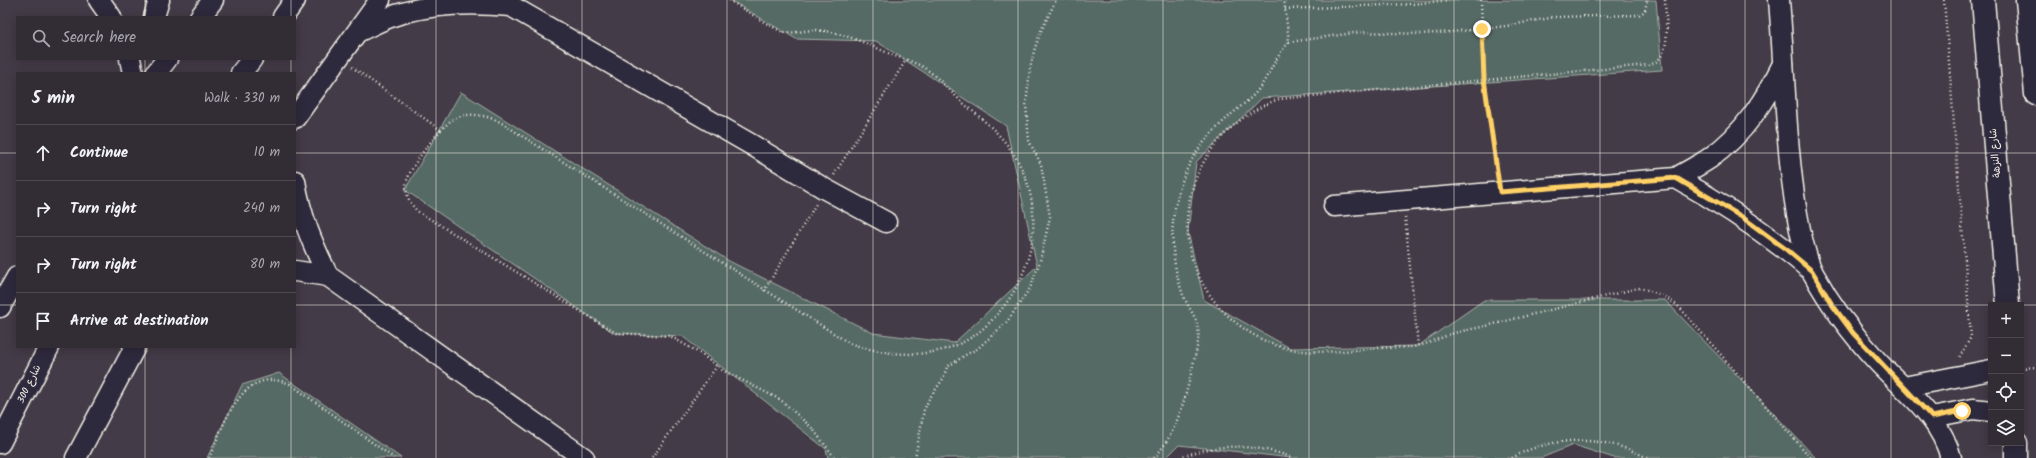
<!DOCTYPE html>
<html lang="en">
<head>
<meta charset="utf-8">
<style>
	body { margin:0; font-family:Kalam,"Playpen Sans Arabic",sans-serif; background:#3a343d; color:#f1f3f6 }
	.controls { position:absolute; right:12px; bottom:12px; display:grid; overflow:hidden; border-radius:0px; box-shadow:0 2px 10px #0003 }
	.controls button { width:36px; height:36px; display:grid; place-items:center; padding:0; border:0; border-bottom:1px solid #4d4850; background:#322c35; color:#f1f3f6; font:20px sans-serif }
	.stop { position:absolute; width:12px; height:12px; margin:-9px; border:3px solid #ffd166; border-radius:50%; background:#fff }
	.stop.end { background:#ffd166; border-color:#fff; box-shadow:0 1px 4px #0008 }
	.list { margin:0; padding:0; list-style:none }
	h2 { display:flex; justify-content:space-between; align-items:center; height:52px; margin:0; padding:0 16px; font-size:17px }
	h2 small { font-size:13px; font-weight:400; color:#a8a7ad }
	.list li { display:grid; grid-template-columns:26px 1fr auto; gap:12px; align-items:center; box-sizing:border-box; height:56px; padding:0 16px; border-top:1px solid #4d4850 }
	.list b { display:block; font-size:15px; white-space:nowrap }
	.list em { font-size:13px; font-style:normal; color:#a8a7ad }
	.icon { flex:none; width:22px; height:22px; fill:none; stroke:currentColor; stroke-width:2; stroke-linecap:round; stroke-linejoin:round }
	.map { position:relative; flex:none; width:2036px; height:458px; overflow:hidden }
	.search { position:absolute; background:#322c35; box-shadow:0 2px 10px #0003; left:16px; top:16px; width:280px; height:44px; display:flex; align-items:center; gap:10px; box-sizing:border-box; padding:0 14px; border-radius:0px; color:#a8a7ad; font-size:15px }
	.panel { position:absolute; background:#322c35; box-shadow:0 2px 10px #0003; left:16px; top:72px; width:280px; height:276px; border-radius:0px }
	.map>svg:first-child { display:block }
</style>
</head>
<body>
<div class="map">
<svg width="2036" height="458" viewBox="0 0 2036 458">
	<rect width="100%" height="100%" fill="#433b47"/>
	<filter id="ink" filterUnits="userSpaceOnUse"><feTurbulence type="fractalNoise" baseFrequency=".025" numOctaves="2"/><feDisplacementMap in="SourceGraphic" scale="8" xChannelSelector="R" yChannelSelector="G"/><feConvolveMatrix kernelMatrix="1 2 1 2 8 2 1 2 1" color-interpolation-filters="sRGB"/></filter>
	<g filter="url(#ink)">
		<!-- green -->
		<g fill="#566a65" stroke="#a5aea6">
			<polygon points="730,0 1656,0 1662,70 1262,98 1196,162 1188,232 1204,300 1290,348 1418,346 1484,300 1665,300 1816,458 1614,458 1573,445 1541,458 1291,458 1179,445 1166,458 828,458 826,449 682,336 614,333 405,190 461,92 729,261 873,333 954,343 1037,266 1006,126 876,41 796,39"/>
			<polygon points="279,373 401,458 207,458 242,385"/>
		</g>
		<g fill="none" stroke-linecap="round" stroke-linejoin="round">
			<!-- minor casing -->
			<g stroke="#f4f1e8" stroke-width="23">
				<g id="minor">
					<polyline points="99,0 111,17"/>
					<path d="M1779 0C1785 71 1785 144 1797 214 1800 231 1805 257 1813 273 1830 304 1852 334 1877 361 1905 391 1940 416 1951 458"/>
					<polyline points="154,17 159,0"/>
					<polyline points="200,17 213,0"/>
					<polyline points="283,17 295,0"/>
					<path d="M359 31C371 26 383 19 396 15 434 3 471 3 511 6L752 145 825 189 886 222"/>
					<polyline points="130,59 133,73"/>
					<polyline points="156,73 167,59"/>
					<polyline points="241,73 252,59"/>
					<polyline points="295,118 380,0"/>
					<path d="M1676 178C1725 205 1769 235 1812 271"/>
					<path d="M295 181C300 215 313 245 328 276"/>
					<path d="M1334 206 1676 178C1687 171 1700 165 1710 158 1744 134 1765 100 1783 64"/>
					<polyline points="295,271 328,276 584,458"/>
					<polyline points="0,307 17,277"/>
					<polyline points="1904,387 1991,370"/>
					<polyline points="1932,417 1973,409 1991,411"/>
					<polyline points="0,443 49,347"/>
					<polyline points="76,458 135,347"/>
				</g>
			</g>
			<!-- major casing -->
			<g stroke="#f4f1e8" stroke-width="25">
				<g id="major">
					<polyline points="1983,0 2008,305"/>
					<polyline points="2027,0 2036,94"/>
					<polyline points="2016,443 2016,458"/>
				</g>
			</g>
			<!-- path -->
			<g stroke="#f4f1e8" stroke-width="2.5" stroke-dasharray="1 3" stroke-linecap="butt">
				<path d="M729 0C740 7 775 30 784 32 795 34 805 30 815 30 842 31 869 45 895 56 904 59 914 62 923 67 937 76 950 91 963 103 981 118 1000 133 1013 153 1049 209 1035 279 988 324 951 361 895 359 849 343L500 122C486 115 466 111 452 120 439 129 406 170 406 186 406 196 410 203 417 211L616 333 670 336 701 354 722 370 781 400 812 428 835 458"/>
				<polyline points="1481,0 1484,79 1498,176"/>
				<path d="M1665 0C1665 17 1673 52 1654 63 1647 66 1634 66 1626 67L1279 99C1189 132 1155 240 1223 311 1243 331 1268 346 1296 350 1324 354 1352 350 1380 348 1392 347 1406 348 1418 346 1430 343 1440 338 1451 334 1461 331 1472 329 1482 327 1534 314 1586 301 1638 288 1655 291 1668 297 1681 309L1811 458"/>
				<polyline points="1944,0 1971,337 1959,358"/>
				<polyline points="1285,9 1412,4 1449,0"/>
				<polyline points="1289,42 1361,32 1421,34 1452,32 1506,26 1555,17 1639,15 1645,11 1647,0"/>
				<polyline points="352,67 442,131"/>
				<polyline points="834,175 906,60"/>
				<polyline points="1405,217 1418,346"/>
				<polyline points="764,291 816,204"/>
				<polyline points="2021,368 2036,367"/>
				<path d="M209 458C224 425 241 364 290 384L394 458"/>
				<polyline points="652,458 717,366"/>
				<polyline points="915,458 924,410 929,399 943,379 947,367 967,354 977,349 1007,322 1030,288 1040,261 1050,217 1041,164 1029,141 1026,105 1030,69 1034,51 1040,33 1056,0"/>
				<path d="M1154 458C1178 432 1186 395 1194 361 1196 351 1200 339 1198 328 1196 316 1186 304 1182 292 1172 263 1169 229 1177 199 1186 160 1204 138 1234 112 1242 105 1251 99 1258 90 1270 74 1276 56 1289 42L1284 0"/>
				<path d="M1180 458C1215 442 1258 444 1293 458"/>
				<path d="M1512 458C1551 435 1607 435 1647 458"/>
			</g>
			<!-- minor -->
			<use href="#minor" stroke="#2f2a3d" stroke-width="20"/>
			<!-- major -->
			<use href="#major" stroke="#2f2a3d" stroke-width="22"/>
		</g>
	</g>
	<g fill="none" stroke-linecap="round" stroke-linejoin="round" filter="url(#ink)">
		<!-- route -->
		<polyline stroke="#ffd166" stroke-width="5" points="1482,29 1484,79 1500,192 1676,178 1742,217 1787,250 1812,271 1831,303 1853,333 1932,417 1962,411"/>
	</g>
	<!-- grid -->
	<path fill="none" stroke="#f4f1e8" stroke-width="1" stroke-opacity="0.55" d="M145 0V17M291 0V17M436 0V458M582 0V458M727 0V458M873 0V458M1018 0V458M1163 0V458M1309 0V458M1454 0V458M1600 0V458M1745 0V458M1891 0V458M145 59V73M291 59V73M0 153H17M295 153H2036M0 305H17M295 305H1991M2021 305H2036M145 347V458M291 347V458"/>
	<g text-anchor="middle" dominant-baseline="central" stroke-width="3.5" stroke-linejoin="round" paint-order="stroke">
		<!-- street labels -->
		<g font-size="10" fill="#f4f1e8" stroke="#2f2a3d">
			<text transform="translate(1995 153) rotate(-95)">شارع النزهة</text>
			<text transform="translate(29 384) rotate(-64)">شارع 300</text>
		</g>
	</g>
</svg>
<div class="controls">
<button>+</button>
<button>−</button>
<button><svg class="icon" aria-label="locate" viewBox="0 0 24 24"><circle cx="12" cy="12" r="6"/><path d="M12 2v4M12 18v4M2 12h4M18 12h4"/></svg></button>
<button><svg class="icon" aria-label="layers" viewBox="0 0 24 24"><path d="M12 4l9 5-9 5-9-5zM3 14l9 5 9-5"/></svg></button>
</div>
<div class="stop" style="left:1962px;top:411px"></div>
<div class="stop end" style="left:1482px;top:29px"></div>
<div class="search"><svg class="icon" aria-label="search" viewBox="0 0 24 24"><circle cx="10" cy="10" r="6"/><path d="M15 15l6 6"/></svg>Search here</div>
<section class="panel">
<h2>5 min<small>Walk · 330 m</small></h2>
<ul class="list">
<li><svg class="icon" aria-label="ahead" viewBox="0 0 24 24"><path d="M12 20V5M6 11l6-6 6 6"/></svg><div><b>Continue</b></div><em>10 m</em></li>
<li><svg class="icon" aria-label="right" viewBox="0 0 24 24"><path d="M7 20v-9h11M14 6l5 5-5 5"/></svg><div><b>Turn right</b></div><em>240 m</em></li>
<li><svg class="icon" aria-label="right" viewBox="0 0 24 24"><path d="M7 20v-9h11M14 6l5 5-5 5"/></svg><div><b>Turn right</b></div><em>80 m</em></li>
<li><svg class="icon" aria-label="arrive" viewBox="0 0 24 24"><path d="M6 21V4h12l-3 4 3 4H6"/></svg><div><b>Arrive at destination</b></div></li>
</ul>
</section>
</div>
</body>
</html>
